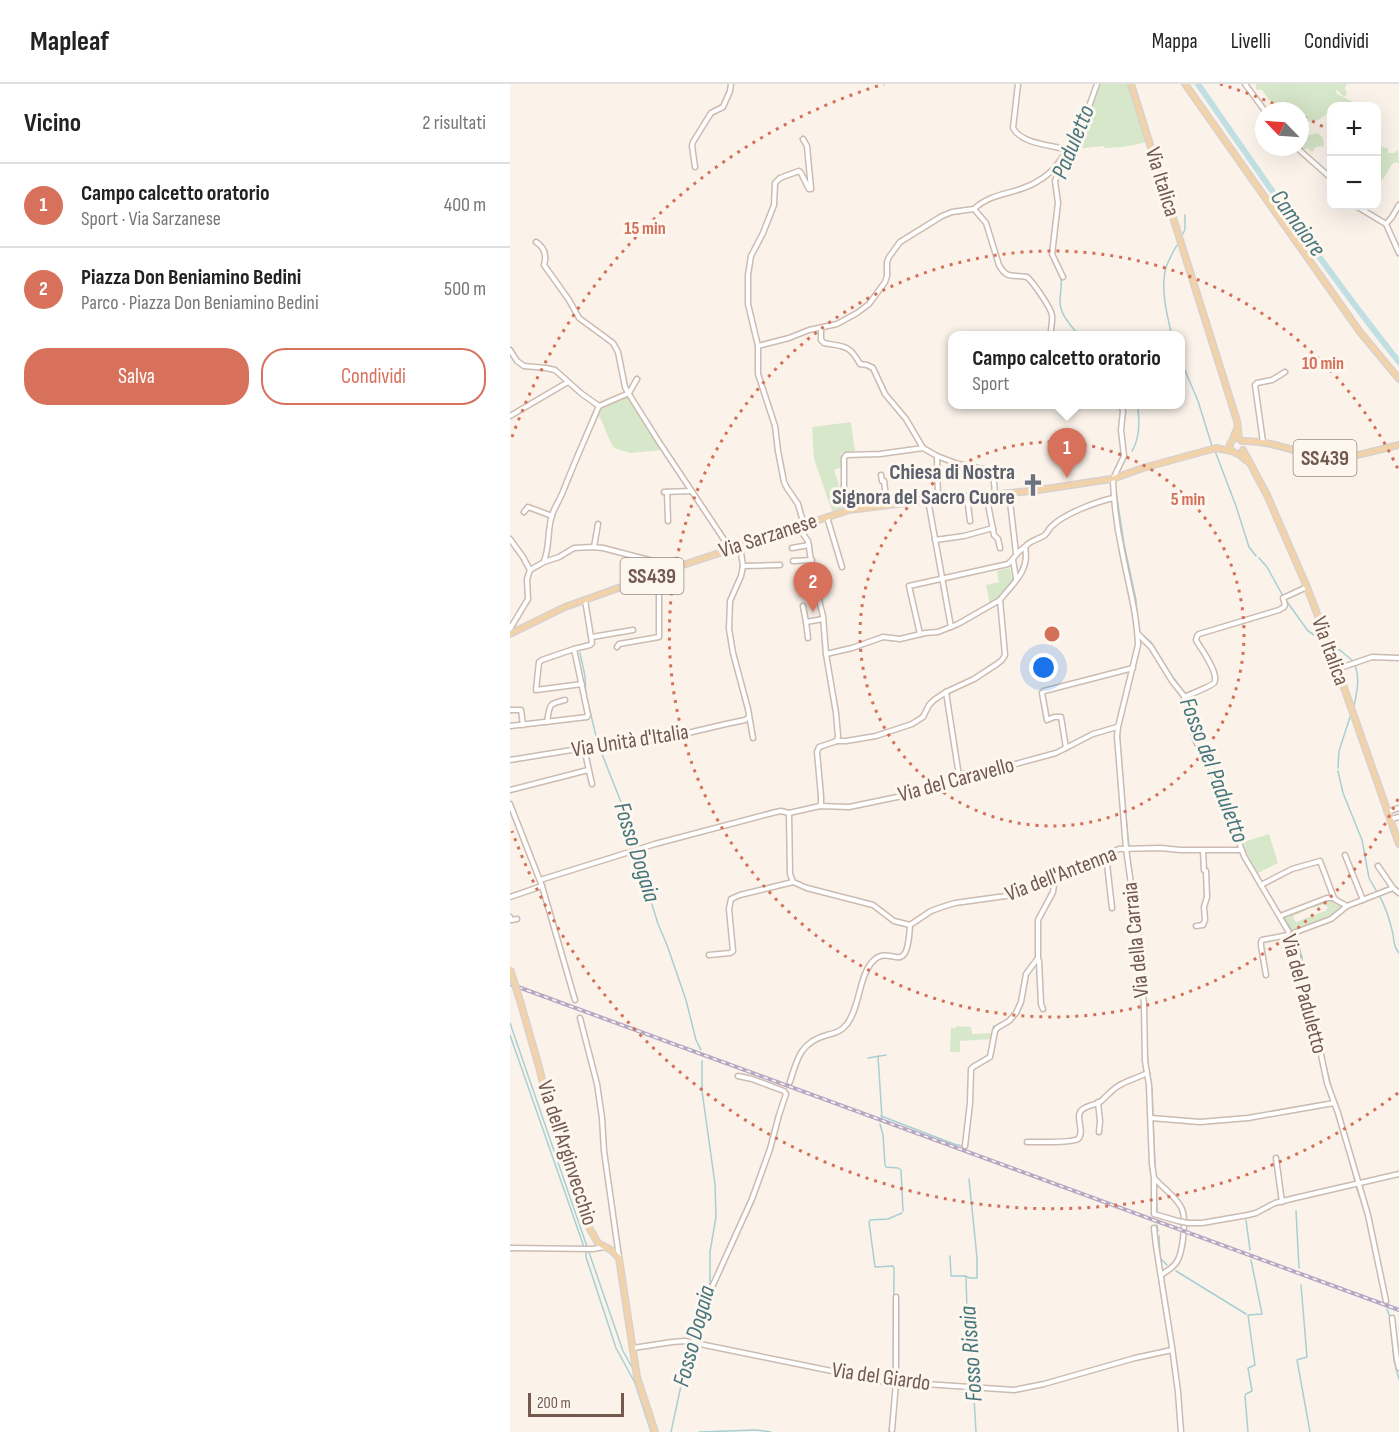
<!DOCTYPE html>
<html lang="it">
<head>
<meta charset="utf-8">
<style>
	body { margin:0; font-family:"Sofia Sans Condensed",sans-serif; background:#f2f2f2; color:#222 }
	.controls { position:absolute; right:18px; top:18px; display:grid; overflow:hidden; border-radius:12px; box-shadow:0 6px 24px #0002 }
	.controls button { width:54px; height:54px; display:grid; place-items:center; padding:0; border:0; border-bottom:2px solid #e0e0e0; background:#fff; color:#222; font:30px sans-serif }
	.compass { position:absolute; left:745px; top:18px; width:54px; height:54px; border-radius:50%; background:#fff; box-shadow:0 6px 24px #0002; rotate:295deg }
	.scale { position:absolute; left:18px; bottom:15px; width:96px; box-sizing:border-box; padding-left:6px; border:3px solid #735a4f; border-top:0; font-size:16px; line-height:21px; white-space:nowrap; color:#735a4f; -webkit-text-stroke:4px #fdf7f0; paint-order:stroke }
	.you { position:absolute; left:534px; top:584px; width:21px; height:21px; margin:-15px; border:4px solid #fff; border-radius:50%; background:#1a73e8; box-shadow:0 0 0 9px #1a73e833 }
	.badge { display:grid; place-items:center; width:39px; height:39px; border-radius:50%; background:#d8715b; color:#fff; font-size:20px; font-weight:700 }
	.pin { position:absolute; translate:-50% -50px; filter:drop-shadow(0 2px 3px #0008) }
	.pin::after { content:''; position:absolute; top:32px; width:21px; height:18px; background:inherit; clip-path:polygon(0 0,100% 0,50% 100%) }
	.popup { position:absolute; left:438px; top:247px; width:237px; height:78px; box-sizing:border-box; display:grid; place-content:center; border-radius:12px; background:#fff; filter:drop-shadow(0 2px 4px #0005); font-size:20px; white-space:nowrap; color:#767676 }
	.popup b { font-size:22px; color:#222 }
	.popup::after { content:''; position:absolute; left:50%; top:100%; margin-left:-12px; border:12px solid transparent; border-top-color:#fff }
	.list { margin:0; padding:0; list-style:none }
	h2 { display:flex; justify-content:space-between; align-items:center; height:78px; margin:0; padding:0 24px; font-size:26px }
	h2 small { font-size:20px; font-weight:400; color:#767676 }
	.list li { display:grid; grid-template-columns:39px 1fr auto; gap:18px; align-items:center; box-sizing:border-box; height:84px; padding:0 24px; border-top:2px solid #e0e0e0 }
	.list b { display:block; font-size:22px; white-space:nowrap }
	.list p { margin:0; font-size:20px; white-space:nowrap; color:#767676 }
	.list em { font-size:20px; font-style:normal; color:#767676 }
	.actions { display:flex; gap:12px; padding:18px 24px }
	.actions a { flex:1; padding:14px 0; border:2px solid #d8715b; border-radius:24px; text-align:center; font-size:21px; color:#d8715b }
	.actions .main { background:#d8715b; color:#fff }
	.map { position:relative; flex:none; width:889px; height:1348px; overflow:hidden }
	header { display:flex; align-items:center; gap:36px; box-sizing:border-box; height:84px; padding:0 30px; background:#fff; border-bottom:2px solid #e0e0e0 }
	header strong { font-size:28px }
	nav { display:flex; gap:33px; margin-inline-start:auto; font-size:21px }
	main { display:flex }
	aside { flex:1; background:#fff }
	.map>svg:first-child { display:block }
</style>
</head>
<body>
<header>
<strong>Mapleaf</strong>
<nav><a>Mappa</a><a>Livelli</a><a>Condividi</a></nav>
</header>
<main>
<aside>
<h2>Vicino<small>2 risultati</small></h2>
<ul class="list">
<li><span class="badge">1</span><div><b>Campo calcetto oratorio</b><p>Sport · Via Sarzanese</p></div><em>400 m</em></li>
<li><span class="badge">2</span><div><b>Piazza Don Beniamino Bedini</b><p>Parco · Piazza Don Beniamino Bedini</p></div><em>500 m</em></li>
</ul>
<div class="actions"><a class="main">Salva</a><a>Condividi</a></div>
</aside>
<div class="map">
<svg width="889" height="1348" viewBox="0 0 889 1348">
	<rect width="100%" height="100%" fill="#fbf3ea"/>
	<!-- green -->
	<g fill="#d7e7c9">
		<polygon points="587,0 620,0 638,58 613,63 594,64 594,62 565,65 584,13"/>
		<polygon points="746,0 838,0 836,1 835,4 837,10 834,13 826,5 827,10 847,20 848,22 822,22 821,35 817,30 808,36 797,38 795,40 796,49 800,51 808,49 813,54 814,62 806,63 802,68 797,64 793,66 789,63 790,63 790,27 764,27 761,18 752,6 746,6"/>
		<path d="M867 57 872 63 878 64V69H884L888 66 889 80 886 78C879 81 880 86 875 92 872 97 869 98 867 104Z"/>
		<path d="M117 312H118L152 366 120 369 104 364C97 353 94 339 87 329L90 323Z"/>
		<polygon points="341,338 345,367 331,369 332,383 324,386 336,423 322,427 304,375 302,343"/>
		<polygon points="499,484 500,485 503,497 489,514 480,520 476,501 489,498 487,487"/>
		<polygon points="759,750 768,779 748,789 737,769 734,758"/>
		<path d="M814 817C820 817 828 817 833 822 822 838 799 842 782 847L772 833 797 824V826L785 831 783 834 786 838 815 827 818 824 815 820 802 824 801 823Z"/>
		<polygon points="446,942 461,943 462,950 483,949 482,955 450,957 450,968 440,968 441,944 446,944"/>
	</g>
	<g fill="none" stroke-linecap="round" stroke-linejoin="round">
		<!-- stream -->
		<g stroke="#a7cfd4" stroke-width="1.5">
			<polyline points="543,97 547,87"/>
			<polyline points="673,150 675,145 675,131"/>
			<polyline points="542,155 540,168 545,182"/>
			<path d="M551 194C552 203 550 210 550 218 550 231 562 242 569 252"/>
			<path d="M662 252C657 231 650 204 656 183 659 176 663 168 667 161"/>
			<polyline points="671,277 688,317 702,362"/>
			<path d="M622 367C630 354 630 335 627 320"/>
			<polyline points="705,367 726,422 739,463 746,472"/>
			<polyline points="606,407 614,460 626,516 627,530"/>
			<polyline points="749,474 757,483 773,512"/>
			<polyline points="775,515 798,547 815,558"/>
			<polyline points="629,548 641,558 660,589 678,614 686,650 692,664 708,690 724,733 736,770 752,798"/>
			<polyline points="822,562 831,567 843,577"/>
			<polyline points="70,569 75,592 76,611 88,660 111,718 124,764"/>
			<path d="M844 622C847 608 850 595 845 581"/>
			<polyline points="609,646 613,701"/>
			<polyline points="828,684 829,667 840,633"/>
			<polyline points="828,687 833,709 852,756 859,794 867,808"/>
			<polyline points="615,723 619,763"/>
			<polyline points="619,766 620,780"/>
			<polyline points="126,768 148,840 157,861 176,916 186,956 191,966"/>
			<polyline points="754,802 758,809"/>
			<path d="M869 811C876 823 880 837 883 850 884 858 884 863 889 869"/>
			<polyline points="765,821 771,829"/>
			<polyline points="773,833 782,847"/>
			<polyline points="628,834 629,842"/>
			<polyline points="785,851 792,873 795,910 808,940 810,956"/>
			<polyline points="519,883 526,874 526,863"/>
			<polyline points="0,939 113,1267 123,1285"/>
			<polyline points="636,942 638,983 641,999"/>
			<polyline points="483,943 497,936 505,927"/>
			<polyline points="0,951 74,1163"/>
			<polyline points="811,964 825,1017"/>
			<polyline points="368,972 372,1034"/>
			<polyline points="358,974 376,971"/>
			<polyline points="642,1005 643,1032"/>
			<polyline points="371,1032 444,1060 452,1062"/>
			<polyline points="643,1037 645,1081"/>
			<polyline points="829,1038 838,1070"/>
			<polyline points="370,1040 373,1051 375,1081 376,1083 388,1084 391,1086 393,1127"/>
			<polyline points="842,1084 846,1102 857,1134"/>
			<polyline points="646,1107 647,1129"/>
			<polyline points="786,1127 789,1184"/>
			<polyline points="736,1136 740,1166"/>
			<polyline points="647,1141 648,1147"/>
			<polyline points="649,1152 650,1172"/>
			<polyline points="76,1167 76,1173 106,1264 125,1299 141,1348"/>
			<polyline points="864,1171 875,1218"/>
			<polyline points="440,1172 441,1192 455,1192 456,1194 458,1258 461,1262 466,1348"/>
			<polyline points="651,1175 657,1181"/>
			<polyline points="666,1187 736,1230"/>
			<polyline points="455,1192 460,1194 467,1194 467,1174 459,1095"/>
			<polyline points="791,1201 797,1273 787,1276 800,1348"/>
			<polyline points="877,1225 880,1233"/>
			<polyline points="880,1235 884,1277 889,1295"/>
			<polyline points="181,1256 184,1236 200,1199 200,1168 206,1133 205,1100 192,1007 192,977"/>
			<polyline points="383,1310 384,1184 383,1182 365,1183 359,1138 360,1136 378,1135 392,1129"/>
			<polyline points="161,1348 180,1260"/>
			<polyline points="189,1348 246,1346 261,1348"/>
			<polyline points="379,1348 381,1330"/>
			<polyline points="738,1348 735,1312 736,1310 742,1307 738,1284 745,1281 738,1231 752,1230 741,1176"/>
		</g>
		<!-- river -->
		<path stroke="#c0dfe3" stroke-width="6" d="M688 0C753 94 818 189 889 278"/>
		<!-- minor casing -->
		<g stroke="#ccbbb0" stroke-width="7">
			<g id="minor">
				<path d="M508 0 503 44C511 60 542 61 558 66"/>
				<polyline points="735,0 755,27"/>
				<polyline points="293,55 297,62 301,105 299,105 291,89 289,87 270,94 265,99 264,121 253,149 241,172 238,191 238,220 248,262 248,290 265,342 268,367 274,398 277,404 288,420 294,441"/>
				<polyline points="786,63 822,95"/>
				<polyline points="185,83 182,62 183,58 201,29 213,23 220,7 221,0"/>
				<polyline points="846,122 876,140 889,169"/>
				<path d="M464 125C483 107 507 111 528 97 535 93 541 88 546 82 552 75 556 65 565 62L587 0"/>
				<path d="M464 125 476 139 489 181C497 196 503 190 517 193 523 198 541 224 542 231 543 238 540 245 541 252"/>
				<polyline points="876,140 882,133 889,121"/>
				<path d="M26 158C34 163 37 171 34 181L59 216 69 234 103 259 108 268 115 303 117 307 149 358 215 457 219 465"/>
				<polyline points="553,193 542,170 548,119 545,97 549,87 561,71 565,62"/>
				<path d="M311 244V256L314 259C334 263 339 260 350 280L357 281 363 284 375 310 396 335 413 364"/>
				<polyline points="248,262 279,254 299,246 327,240 347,229 359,220 375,198 377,192 377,178 379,173 390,158 432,132 442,128 464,125"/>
				<polyline points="0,266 7,277 14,282 36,284 45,286 72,310 89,322"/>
				<polyline points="119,309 127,295"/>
				<polyline points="89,322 119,309"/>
				<polyline points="0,332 58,298"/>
				<polyline points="753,358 745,301 747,299 762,296 775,288"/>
				<polyline points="427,372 428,415"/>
				<polyline points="371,391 372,397 374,397 377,421"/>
				<polyline points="604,393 614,372 611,346 613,327 611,320"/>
				<path d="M603 397C604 421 607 444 612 467 618 499 627 529 628 561L608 643 607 652 616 765 629 856 634 921 635 977 639 1001 642 1080 644 1094V1130L668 1137"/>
				<polyline points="154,408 181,407"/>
				<polyline points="157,408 158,437"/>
				<polyline points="499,409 506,469"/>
				<polyline points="476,410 484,451 488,455 490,464"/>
				<polyline points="457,412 460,437"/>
				<polyline points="418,416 441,543"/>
				<polyline points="339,426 334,404 334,374 336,371 370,370 413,364 427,372 448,380 483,387 485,410"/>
				<polyline points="14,428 18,423 42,432"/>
				<polyline points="317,433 332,483"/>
				<polyline points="288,443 298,457 304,496 313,532 316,570 326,629 328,652 327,657"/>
				<polyline points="0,455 13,473 20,486"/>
				<polyline points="425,456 454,452 483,444"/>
				<polyline points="230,462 233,482 231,492 220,517 219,545 223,569 238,625 243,654"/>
				<polyline points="84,463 88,440"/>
				<polyline points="282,464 299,461"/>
				<polyline points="503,476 506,494"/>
				<path d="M34 477C40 463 37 446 42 431 45 422 51 414 54 405 65 377 77 350 89 322"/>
				<polyline points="283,477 302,476"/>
				<polyline points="233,482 270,481"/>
				<polyline points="293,522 296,538 313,535"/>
				<polyline points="296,538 298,554"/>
				<polyline points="0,545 18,515 17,495 20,486 34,478 49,473 64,464 82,463 93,464 158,481 162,485"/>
				<path d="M410 550 399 502 498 480C506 473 505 469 515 463"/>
				<polyline points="628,550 641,563 662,597 674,612 679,628 684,654 703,688 734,772 784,857 787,867 793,912 805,942 817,999 828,1029 858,1131 876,1217"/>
				<polyline points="82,553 123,546"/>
				<polyline points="107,563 109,560 149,553 149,509 146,491"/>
				<polyline points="64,565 32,576 29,578 26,606 72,600"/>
				<polyline points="316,570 342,564 373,553 390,555 415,549 428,548 448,540 490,516"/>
				<polyline points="827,585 862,573 889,574"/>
				<polyline points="436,608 449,692"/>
				<path d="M674 613C679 611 703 601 704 599 710 590 691 565 686 556L687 552 689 550 769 526 774 523 775 521 773 514 797 503"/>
				<polyline points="0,626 11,626 13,641"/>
				<path d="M37 638C40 620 38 620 55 616"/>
				<polyline points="0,642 77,633 78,631 64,565 80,561 82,559 75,516"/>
				<polyline points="74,664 82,700"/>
				<polyline points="556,664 551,633 544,633 537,636 532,609 534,607 623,584"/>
				<polyline points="0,676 74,664 128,657 148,656 216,640 235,636 239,633"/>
				<polyline points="0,706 78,686"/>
				<polyline points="0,720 32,802 65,916"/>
				<path d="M310 722 311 719V712L307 668 309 663 327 657H336L366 652 402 640 413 633 419 621 424 616 436 608 464 595 487 580 492 576 495 571 490 516C503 499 520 487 515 463 520 456 528 456 535 451 538 448 538 446 541 443 553 430 586 418 603 414"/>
				<polyline points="877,728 889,724"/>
				<polyline points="279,729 280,790 283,798 297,804 363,821 384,837 400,841 421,827 432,823 445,819 503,811 609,765 651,764 670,766 732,766"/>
				<polyline points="881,735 889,733"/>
				<polyline points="596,771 602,824"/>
				<polyline points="835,771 853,816"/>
				<polyline points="868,782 883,804"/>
				<polyline points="30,796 145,760 266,728 271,727 279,729 310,722 339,723 397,711 454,690 502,681 546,669 583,650 607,643"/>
				<polyline points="751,801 782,785 810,777 824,814 826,816 837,822"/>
				<polyline points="0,813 32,802"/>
				<polyline points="770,832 817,814 824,814"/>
				<polyline points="0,833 1,836 7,835"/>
				<polyline points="686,842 693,841 695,836 694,823 697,813 696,787 694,786 693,767"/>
				<polyline points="199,871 220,869 223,867 219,825 221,815 230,811 283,798"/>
				<polyline points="528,874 529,877 531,920 533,925"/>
				<polyline points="756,891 751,862 751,858 752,856 778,851 821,835 837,822 883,804 889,809"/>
				<polyline points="70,934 87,1000 92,1034 94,1067 109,1173"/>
				<path d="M280 998C287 974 291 958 317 951 325 949 332 947 337 940 350 923 349 891 363 877 381 858 397 898 400 841"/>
				<polyline points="588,1018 590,1037 589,1048"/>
				<polyline points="641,1034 690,1038 738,1034 824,1019"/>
				<path d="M517 1058C527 1058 562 1059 568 1055 576 1047 563 1031 573 1025 578 1021 585 1021 590 1018 595 1014 599 1009 604 1005 613 997 626 995 637 989"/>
				<polyline points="455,1062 460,1019 461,985 463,983 480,973 485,947 487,944 499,937 506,929 511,918 516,890 528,874 528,836 543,808 545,794"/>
				<polyline points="766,1074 772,1118"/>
				<path d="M645 1095C652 1103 666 1113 671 1123 677 1133 673 1170 666 1179 662 1185 656 1187 651 1191"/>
				<polyline points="678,1139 692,1139 738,1131 746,1129 765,1119 785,1114 889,1090"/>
				<polyline points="644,1144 646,1162 662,1263 668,1308 671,1348"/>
				<polyline points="0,1164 83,1165 94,1163"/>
				<polyline points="882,1234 887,1276 889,1284"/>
				<polyline points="184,1259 188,1234 242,1115 260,1065 269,1031 276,1010 274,1007 242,995 228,992"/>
				<polyline points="123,1264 162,1258 175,1257 371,1297 504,1306 534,1300 625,1274 662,1266"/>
				<polyline points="382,1346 386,1298 386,1213"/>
			</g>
		</g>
		<!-- major casing -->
		<g stroke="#d8d1ce" stroke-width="8">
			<g id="major">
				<polyline points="621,0 727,337 729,355"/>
				<polyline points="675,0 850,248 889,295"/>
				<path d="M726 347 723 355 720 360C719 367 722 367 728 370 731 371 734 375 737 377"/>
				<path d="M732 357C761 356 787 369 815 374 832 377 870 365 889 361"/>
				<polyline points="733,366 757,411 797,503 824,575 889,760"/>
				<polyline points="605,394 633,384 706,364 721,367"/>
				<polyline points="0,550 55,523 167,483 339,426 428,415 522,407 601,395"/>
				<polyline points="11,920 29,983 40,1028 80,1145 88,1159 101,1166 109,1174 127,1293 145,1348"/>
			</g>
		</g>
		<!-- minor -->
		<use href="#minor" stroke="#fff" stroke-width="4"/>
		<!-- major -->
		<use href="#major" stroke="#f2d3a9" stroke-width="5"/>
		<!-- rail casing -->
		<g stroke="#b6a8c4" stroke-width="4">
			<polyline id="rail" points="0,900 889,1226"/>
		</g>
		<!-- rail -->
		<use href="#rail" stroke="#fdf7f0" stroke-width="1.5" stroke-dasharray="4.5" stroke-linecap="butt"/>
		<!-- minor-bridge casing -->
		<g stroke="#ccbbb0" stroke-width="7" stroke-linecap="butt">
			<polyline id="minor-bridge" points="668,1137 678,1139"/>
		</g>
		<!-- major-bridge casing -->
		<g stroke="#d8d1ce" stroke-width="8" stroke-linecap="butt">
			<polyline id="major-bridge" points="0,885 11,920"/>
		</g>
		<!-- minor-bridge -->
		<use href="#minor-bridge" stroke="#fff" stroke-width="4"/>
		<!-- major-bridge -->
		<use href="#major-bridge" stroke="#f2d3a9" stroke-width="5"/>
	</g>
	<!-- distance rings -->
	<g fill="none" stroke="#d3705a" stroke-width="3" stroke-dasharray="3 6">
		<circle cx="542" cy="550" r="192"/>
		<path d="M888 715A383 383 0 1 1 888 385"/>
		<path d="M888 1009A575 575 0 0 1 2 747M2 353A575 575 0 0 1 374 0M710 0A575 575 0 0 1 780 27M794 33A575 575 0 0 1 821 47"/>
	</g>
	<!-- icons -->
	<defs>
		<g id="church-bare" transform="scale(1.8)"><path d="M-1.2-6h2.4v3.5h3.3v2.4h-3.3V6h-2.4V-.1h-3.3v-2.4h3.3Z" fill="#6b7280" stroke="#fdf7f0" stroke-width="2.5" paint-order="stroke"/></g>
	</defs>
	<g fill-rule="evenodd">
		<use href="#church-bare" x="523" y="401"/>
	</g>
	<g text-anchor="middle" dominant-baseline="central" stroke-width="6" stroke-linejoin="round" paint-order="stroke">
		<!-- shield labels -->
		<g fill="#fdf7f0" stroke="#9c897f" stroke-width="1.5">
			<rect x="783.5" y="356" width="63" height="36" rx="4.5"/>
			<rect x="110.5" y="474" width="63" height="36" rx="4.5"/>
		</g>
		<g font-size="21" font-weight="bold" fill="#735a4f">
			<text x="815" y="374">SS439</text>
			<text x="142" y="492">SS439</text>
		</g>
		<!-- street labels -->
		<g font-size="22" fill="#735a4f" stroke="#fdf7f0">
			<text transform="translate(652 98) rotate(73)">Via Italica</text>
			<text transform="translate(258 452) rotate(-18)">Via Sarzanese</text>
			<text transform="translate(820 567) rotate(70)">Via Italica</text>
			<text transform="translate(120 657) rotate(-9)">Via Unità d'Italia</text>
			<text transform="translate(446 696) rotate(-15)">Via del Caravello</text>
			<text transform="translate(551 790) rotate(-21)">Via dell'Antenna</text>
			<text transform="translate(626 856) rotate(-96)">Via della Carraia</text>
			<text transform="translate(794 910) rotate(75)">Via del Paduletto</text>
			<text transform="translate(57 1069) rotate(72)">Via dell'Arginvecchio</text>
			<text transform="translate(371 1293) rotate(8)">Via del Giardo</text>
		</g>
		<!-- worship labels -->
		<g font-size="22" font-weight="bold" fill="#5b616d" stroke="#fdf7f0" text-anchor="end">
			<text x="505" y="388">Chiesa di Nostra<tspan x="505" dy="25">Signora del Sacro Cuore</tspan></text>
		</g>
		<!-- water labels -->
		<g font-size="24" font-style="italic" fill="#47777d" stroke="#fdf7f0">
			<text transform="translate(563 58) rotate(-68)">Paduletto</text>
			<text transform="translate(788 139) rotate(54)">Camaiore</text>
			<text transform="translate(704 686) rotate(69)">Fosso del Paduletto</text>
			<text transform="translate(127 768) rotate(72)">Fosso Dogaia</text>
			<text transform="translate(184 1252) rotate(-75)">Fosso Dogaia</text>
			<text transform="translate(461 1270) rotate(-94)">Fosso Risaia</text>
		</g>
	</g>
	<circle cx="542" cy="550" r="9" fill="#d3705a" stroke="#fdf7f0" stroke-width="3"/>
	<g font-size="18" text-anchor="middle" font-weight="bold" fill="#d3705a" stroke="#fdf7f0" stroke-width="6" stroke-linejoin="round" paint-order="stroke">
		<text x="135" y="150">15 min</text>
		<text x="813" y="285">10 min</text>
		<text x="678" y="421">5 min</text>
	</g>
</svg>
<div class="controls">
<button>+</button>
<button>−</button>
</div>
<svg class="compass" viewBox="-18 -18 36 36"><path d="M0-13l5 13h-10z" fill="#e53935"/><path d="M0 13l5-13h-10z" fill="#767676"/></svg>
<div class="scale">200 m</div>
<div class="you"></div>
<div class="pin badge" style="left:557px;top:394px">1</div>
<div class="popup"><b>Campo calcetto oratorio</b>Sport</div>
<div class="pin badge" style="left:303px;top:528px">2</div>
</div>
</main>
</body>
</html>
